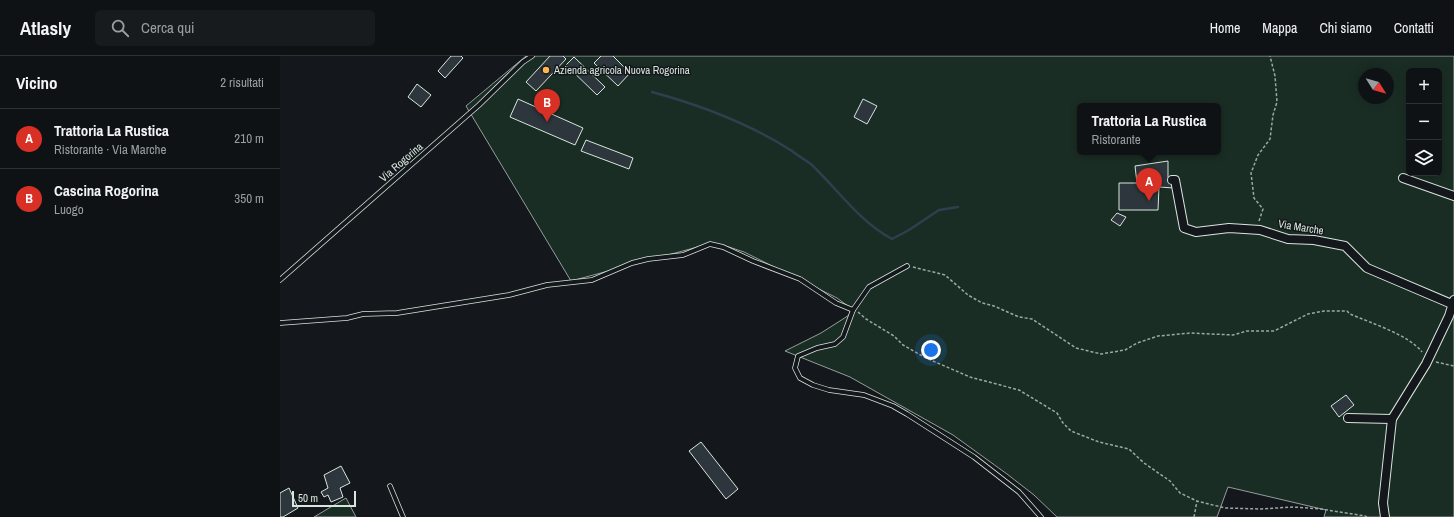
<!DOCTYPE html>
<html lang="it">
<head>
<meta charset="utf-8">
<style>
	body { margin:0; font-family:"Archivo Narrow",sans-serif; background:#181b1e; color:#f1f3f6 }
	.controls { position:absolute; right:12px; top:12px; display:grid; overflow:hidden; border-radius:6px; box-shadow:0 2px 10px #0003 }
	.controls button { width:36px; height:36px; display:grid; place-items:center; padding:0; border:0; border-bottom:1px solid #2f3234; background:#0f1215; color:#f1f3f6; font:20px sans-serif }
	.compass { position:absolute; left:1078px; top:12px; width:36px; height:36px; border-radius:50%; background:#0f1215; box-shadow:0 2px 10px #0003; rotate:127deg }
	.scale { position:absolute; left:12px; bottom:10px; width:64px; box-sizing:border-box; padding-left:4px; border:2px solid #d8e6dc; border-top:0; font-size:11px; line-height:14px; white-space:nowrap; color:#d8e6dc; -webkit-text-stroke:3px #14181c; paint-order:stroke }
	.you { position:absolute; left:651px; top:294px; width:14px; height:14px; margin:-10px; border:3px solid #fff; border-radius:50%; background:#1a73e8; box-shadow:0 0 0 6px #1a73e833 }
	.badge { display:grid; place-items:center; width:26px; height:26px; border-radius:50%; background:#d93025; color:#fff; font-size:13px; font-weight:700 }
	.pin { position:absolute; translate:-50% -33px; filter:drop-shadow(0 1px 2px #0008) }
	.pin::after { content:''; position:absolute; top:21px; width:14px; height:12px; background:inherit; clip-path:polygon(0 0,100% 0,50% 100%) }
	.popup { position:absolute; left:797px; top:47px; width:144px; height:52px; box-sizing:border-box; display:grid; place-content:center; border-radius:6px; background:#0f1215; filter:drop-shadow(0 1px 3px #0005); font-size:13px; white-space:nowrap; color:#9b9ea0 }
	.popup b { font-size:15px; color:#f1f3f6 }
	.popup::after { content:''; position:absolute; left:50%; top:100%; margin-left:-8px; border:8px solid transparent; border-top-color:#0f1215 }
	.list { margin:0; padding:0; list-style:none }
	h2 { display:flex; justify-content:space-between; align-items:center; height:52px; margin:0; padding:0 16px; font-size:17px }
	h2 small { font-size:13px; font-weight:400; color:#9b9ea0 }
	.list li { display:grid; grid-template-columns:26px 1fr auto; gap:12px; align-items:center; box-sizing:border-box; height:60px; padding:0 16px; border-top:1px solid #2f3234 }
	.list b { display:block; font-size:15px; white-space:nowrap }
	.list p { margin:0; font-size:13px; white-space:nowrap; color:#9b9ea0 }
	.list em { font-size:13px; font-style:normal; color:#9b9ea0 }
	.icon { flex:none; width:22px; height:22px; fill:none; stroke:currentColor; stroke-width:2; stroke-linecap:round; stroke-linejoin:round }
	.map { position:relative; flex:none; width:1174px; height:461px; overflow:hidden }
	header { display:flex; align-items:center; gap:24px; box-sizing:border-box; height:56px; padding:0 20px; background:#0f1215; border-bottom:1px solid #2f3234 }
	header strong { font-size:19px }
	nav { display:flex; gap:22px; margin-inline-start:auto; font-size:14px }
	.search { width:280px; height:36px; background:#181b1e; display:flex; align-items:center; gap:10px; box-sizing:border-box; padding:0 14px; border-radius:6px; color:#9b9ea0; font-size:15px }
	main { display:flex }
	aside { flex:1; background:#0f1215 }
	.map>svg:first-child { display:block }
</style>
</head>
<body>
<header>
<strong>Atlasly</strong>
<div class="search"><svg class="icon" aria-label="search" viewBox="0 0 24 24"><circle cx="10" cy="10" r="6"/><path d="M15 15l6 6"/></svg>Cerca qui</div>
<nav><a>Home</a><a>Mappa</a><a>Chi siamo</a><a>Contatti</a></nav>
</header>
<main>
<aside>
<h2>Vicino<small>2 risultati</small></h2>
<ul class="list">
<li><span class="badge">A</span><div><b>Trattoria La Rustica</b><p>Ristorante · Via Marche</p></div><em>210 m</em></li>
<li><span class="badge">B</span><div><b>Cascina Rogorina</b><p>Luogo</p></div><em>350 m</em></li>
</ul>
</aside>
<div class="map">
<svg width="1174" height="461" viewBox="0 0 1174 461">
	<rect width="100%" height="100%" fill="#14181c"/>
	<!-- green -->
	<g fill="#1a2d24" stroke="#939e99" fill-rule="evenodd">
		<path d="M246 0H1174V461H1044L1046 454 948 431 937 461H777L754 439 727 418 673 379 570 321 505 295 541 277 563 263 569 259 572 253 557 242 464 196 449 191 436 188 425 189 291 225 186 50ZM1129 15H1159V117H1129ZM1084 18H1108V42H1084ZM800 50H938V96H800Z"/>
		<polygon points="66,442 76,461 34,461"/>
	</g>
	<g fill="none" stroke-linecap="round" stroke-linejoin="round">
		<!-- stream -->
		<path stroke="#2f3f4d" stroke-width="2.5" d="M372 36C420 49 470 68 512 95 518 100 526 104 532 109 558 134 579 165 612 183L629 174 659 154 678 151"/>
	</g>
	<!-- building -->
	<g fill="#2c363c" stroke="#d8e6dc">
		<polygon points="171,0 181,0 183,2 165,22 158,15"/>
		<polygon points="270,0 283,0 286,3 256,35 246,26"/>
		<polygon points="321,0 333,0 350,17 338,30 314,7"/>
		<polygon points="294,1 325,31 317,39 286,9"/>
		<polygon points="137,28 151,39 141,51 128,41"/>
		<polygon points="238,43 303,72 295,89 230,61"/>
		<polygon points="583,43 597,50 587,68 574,61"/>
		<polygon points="306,84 353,102 349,113 301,95"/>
		<polygon points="888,105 888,121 894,132 879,131 878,154 839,154 839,127 857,127 855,110"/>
		<polygon points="837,157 846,161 840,170 831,164"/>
		<polygon points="1066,339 1074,349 1059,361 1051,350"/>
		<polygon points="421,386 458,433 446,443 409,395"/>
		<polygon points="61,410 70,427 60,432 63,441 51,446 48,439 44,441 41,436 48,432 44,419"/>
		<polygon points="9,432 18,452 3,461 0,461 0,437"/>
	</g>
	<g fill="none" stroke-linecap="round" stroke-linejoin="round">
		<!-- service casing -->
		<g stroke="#d8e6dc" stroke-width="5.5">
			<g id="service">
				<polyline points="627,210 589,231 573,254 563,281 555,288 537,292 518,300 515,312 520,322 533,329 549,334 584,339 613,350 627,358 694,401 739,436 761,461"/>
				<polyline points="0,224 199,49 243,6 252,0"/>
				<polyline points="0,267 67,262 83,258 117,257 229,239 267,229 312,224 352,207 368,203 403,199 430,188 443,191 473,205 520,223 556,247 573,254"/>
				<polyline points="110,430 123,461"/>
			</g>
		</g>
		<!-- minor casing -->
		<g stroke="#d8e6dc" stroke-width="10">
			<g id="minor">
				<polyline points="1123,122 1174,140"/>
				<polyline points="892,124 895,124 904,172 916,176 949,172 980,174 1008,183 1034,184 1065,190 1087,212 1174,249"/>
				<polyline points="1068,362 1112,363"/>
				<polyline points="1105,461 1103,447 1112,363 1146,308 1169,260 1174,244"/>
			</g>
		</g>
		<!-- path -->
		<g stroke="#9da8a2" stroke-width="1.5" stroke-dasharray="3 2" stroke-linecap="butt">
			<polyline points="979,165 983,153 974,142 971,117 978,99 990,83 993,59 997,46 995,20 990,0"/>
			<path d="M633 211 665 219 688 239 702 247 714 250 739 261 752 263 796 292 821 298 845 294 857 287 878 280 911 277 953 279 967 275H994L1028 258 1044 255H1067L1070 258C1091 267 1129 279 1142 296"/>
			<polyline points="578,256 586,263 614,280 623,289 646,302 690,321 739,334 777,357 783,367 791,375 819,386 849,393 864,407 890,425 900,437 917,445 945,452 981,453 1013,451 1041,453 1085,460 1087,461"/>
			<polyline points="1156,306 1174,310"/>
			<polyline points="914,461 917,445"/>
		</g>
		<!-- service -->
		<use href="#service" stroke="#14181c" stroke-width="4"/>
		<!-- minor -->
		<use href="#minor" stroke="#14181c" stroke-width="8"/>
	</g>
	<!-- markers -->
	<circle fill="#ffb74d" stroke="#14181c" stroke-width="1.5" cx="266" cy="14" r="4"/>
	<g text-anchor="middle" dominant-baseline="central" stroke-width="3" stroke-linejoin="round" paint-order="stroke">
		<!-- poi labels -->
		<g font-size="11" fill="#d8e6dc" stroke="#14181c" text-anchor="start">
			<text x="274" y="14">Azienda agricola Nuova Rogorina</text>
		</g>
		<!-- street labels -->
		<g font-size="11" fill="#d8e6dc" stroke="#14181c">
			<text transform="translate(121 106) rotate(-41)">Via Rogorina</text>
			<text transform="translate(1021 171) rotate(9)">Via Marche</text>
		</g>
	</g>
</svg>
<div class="controls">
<button>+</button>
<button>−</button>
<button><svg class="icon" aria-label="layers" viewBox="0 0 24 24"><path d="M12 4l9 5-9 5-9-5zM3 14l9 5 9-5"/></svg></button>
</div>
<svg class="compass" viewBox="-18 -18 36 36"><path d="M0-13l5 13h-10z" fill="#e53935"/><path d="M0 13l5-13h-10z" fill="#9b9ea0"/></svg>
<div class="scale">50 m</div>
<div class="you"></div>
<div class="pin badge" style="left:869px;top:145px">A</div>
<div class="popup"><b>Trattoria La Rustica</b>Ristorante</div>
<div class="pin badge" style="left:267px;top:66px">B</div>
</div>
</main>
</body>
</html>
